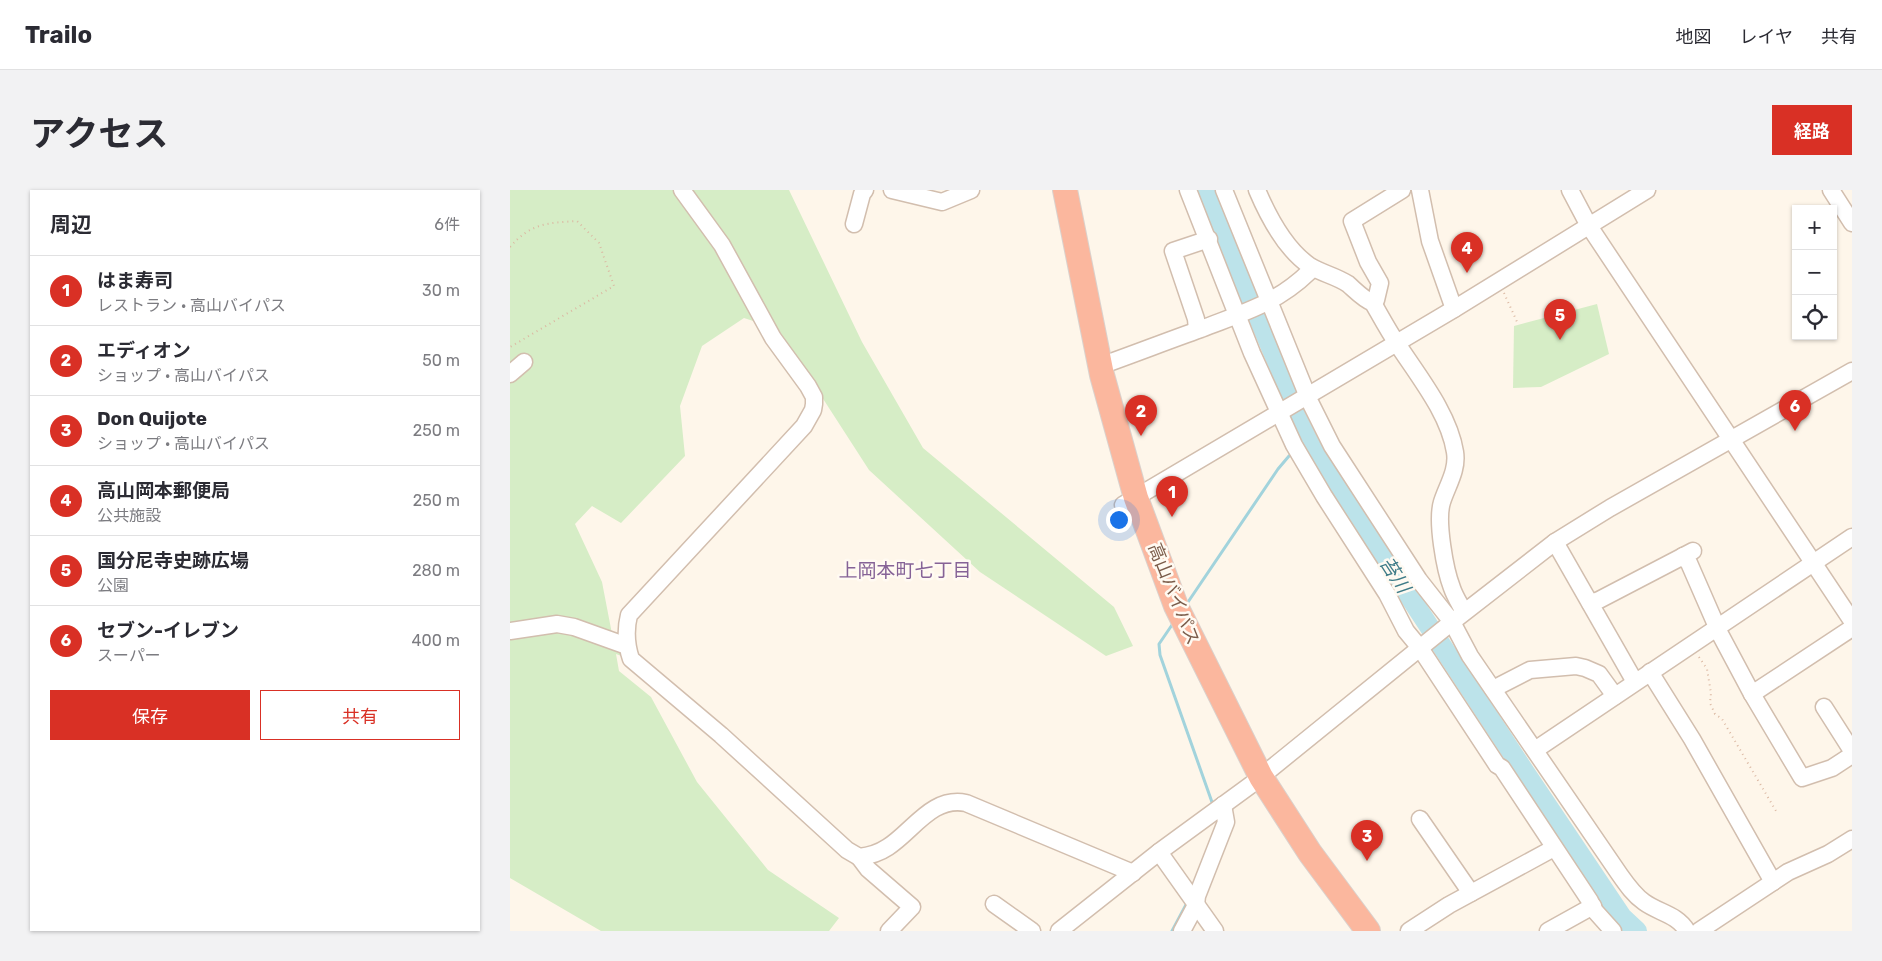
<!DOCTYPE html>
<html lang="ja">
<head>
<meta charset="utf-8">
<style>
	body { margin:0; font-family:Rubik,"Noto Sans JP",sans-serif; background:#f2f2f3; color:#2b2b33 }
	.controls { position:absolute; right:15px; top:15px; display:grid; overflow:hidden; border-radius:0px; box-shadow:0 1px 4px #0004 }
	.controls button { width:45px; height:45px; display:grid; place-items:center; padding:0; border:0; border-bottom:1px solid #e1e1e2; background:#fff; color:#2b2b33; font:25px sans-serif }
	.you { position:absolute; left:608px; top:329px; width:18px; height:18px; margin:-12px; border:4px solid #fff; border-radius:50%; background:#1a73e8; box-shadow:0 0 0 8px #1a73e833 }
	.badge { display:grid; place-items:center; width:32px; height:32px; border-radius:50%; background:#d93025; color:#fff; font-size:16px; font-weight:700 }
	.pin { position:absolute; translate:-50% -41px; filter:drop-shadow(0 1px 2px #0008) }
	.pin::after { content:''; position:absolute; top:26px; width:18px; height:15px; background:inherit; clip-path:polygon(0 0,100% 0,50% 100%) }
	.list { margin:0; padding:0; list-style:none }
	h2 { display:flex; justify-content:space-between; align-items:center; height:65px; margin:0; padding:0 20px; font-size:21px }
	h2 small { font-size:16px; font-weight:400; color:#7c7c81 }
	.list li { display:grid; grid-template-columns:32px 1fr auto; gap:15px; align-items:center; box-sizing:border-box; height:70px; padding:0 20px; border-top:1px solid #e1e1e2 }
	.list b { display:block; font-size:19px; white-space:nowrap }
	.list p { margin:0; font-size:16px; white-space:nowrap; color:#7c7c81 }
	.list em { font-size:16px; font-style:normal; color:#7c7c81 }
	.actions { display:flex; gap:10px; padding:15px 20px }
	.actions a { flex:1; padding:11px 0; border:1px solid #d93025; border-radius:0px; text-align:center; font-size:18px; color:#d93025 }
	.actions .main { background:#d93025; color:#fff }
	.icon { flex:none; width:28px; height:28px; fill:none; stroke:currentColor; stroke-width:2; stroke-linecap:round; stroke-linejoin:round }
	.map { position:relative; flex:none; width:1342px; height:741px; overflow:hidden; border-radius:0px }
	header { display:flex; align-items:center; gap:30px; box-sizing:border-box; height:70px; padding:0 25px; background:#fff; border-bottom:1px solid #e1e1e2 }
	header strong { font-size:24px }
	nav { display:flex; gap:28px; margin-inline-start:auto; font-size:18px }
	.intro { display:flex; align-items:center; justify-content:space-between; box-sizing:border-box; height:120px; padding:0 30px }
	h1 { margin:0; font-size:35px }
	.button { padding:12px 22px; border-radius:0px; background:#d93025; color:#fff; font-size:18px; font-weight:700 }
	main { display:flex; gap:30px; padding:0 30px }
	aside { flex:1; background:#fff; border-radius:0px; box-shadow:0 1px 4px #0004 }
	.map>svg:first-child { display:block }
</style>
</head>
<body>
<header>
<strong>Trailo</strong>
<nav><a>地図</a><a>レイヤ</a><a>共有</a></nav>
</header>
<div class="intro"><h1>アクセス</h1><a class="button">経路</a></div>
<main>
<aside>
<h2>周辺<small>6件</small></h2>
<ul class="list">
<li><span class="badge">1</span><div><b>はま寿司</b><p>レストラン · 高山バイパス</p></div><em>30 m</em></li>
<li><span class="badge">2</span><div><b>エディオン</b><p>ショップ · 高山バイパス</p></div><em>50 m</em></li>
<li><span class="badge">3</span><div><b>Don Quijote</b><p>ショップ · 高山バイパス</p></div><em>250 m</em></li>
<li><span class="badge">4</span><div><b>高山岡本郵便局</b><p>公共施設</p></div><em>250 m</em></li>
<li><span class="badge">5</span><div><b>国分尼寺史跡広場</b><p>公園</p></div><em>280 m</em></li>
<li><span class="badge">6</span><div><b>セブン-イレブン</b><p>スーパー</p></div><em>400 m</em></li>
</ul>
<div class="actions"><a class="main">保存</a><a>共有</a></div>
</aside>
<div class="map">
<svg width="1342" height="741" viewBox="0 0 1342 741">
	<rect width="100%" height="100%" fill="#fef6ea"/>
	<!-- green -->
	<g fill="#d6edc6">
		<polygon points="0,0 279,0 352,152 413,258 604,417 623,456 596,466 470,382 359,280 268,139 234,128 192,156 170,216 175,266 111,333 82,316 65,334 92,392 102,444 114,467 106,464 109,481 141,507 187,592 258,680 329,728 319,741 91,741 0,688"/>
		<polygon points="1087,114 1099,164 1031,197 1003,198 1004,136"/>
	</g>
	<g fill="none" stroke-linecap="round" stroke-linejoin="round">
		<!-- stream -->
		<g stroke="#a2d3dc" stroke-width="3">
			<polyline points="791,260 800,255"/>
			<polyline points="676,415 768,279 779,266 784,264"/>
			<polyline points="664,432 649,454 650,465 703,615"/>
			<polyline points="662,741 678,711"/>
		</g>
		<!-- river -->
		<polyline stroke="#bce3ea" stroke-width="20" points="695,0 778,198 785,225 800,255 1016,584 1112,727 1127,741"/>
		<!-- minor casing -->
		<g stroke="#d2beae" stroke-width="19">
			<g id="minor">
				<path d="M172 0 212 55 263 148 298 196 304 207V214L303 220 294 236 119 425C115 441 116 454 121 469L211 545 337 660 349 667C359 666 369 663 378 657 403 641 422 606 456 613L623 683"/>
				<polyline points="382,0 432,12 461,0"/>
				<polyline points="678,0 742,163 784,255 814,306 877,404 896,441 910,458 987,575 992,578 1080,711 1085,721 1103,741"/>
				<path d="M714 0 800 212 822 256 909 390 942 432 960 466 1110 685C1117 695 1124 705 1134 712 1149 723 1167 724 1177 741"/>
				<path d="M747 0C758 26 775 59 800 76 811 83 826 86 838 94 846 101 853 109 863 113 871 127 879 142 888 155 909 187 939 224 945 262 948 280 937 296 932 312 926 331 935 380 942 398 945 407 950 414 954 422"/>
				<polyline points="910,0 920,51 944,119"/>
				<polyline points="1060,0 1079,36 1342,431"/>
				<polyline points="1321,0 1342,33"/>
				<polyline points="344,34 352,4 355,0"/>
				<polyline points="863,113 866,110 870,93 858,72 842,31 892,0"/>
				<polyline points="687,140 686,129 663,61 699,49"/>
				<path d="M590 176C624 164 657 151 691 139 732 123 766 114 799 82"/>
				<polyline points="0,184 14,172"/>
				<polyline points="613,315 944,119 1137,0"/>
				<polyline points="1045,352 1125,492"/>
				<polyline points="1173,366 1179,373 1210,444 1242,504 1292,588 1322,578 1342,565"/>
				<polyline points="1080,413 1089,410 1183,361"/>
				<polyline points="0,441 47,434 64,437 117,456"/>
				<polyline points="1140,482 1182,549 1263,692"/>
				<polyline points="983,499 1020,480 1066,476 1075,478 1089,484 1105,506"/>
				<polyline points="1242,504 1342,438"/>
				<polyline points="1314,517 1342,561"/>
				<polyline points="1025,560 1342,347"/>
				<polyline points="910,629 961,703"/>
				<polyline points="649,662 705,741"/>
				<polyline points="349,667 358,679 402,717 379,741"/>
				<polyline points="484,714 522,741"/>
				<polyline points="549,741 649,662 742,594 942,432 1045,352 1100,318 1342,181"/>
				<polyline points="672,741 686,715 687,706 716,632 713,615"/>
				<polyline points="899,741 939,715 1044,658"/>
				<polyline points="1038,741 1083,716"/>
				<polyline points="1189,741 1278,682 1318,664 1342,649"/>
			</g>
		</g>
		<!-- highway casing -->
		<g stroke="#dad1cc" stroke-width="26">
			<polyline id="highway" points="555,0 592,185 626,308 666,416 751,587 800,663 858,741"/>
		</g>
		<!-- path -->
		<g stroke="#dbb8a2" stroke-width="2" stroke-dasharray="1 4" stroke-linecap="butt">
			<path d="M0 57C21 33 37 33 67 31L89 53 104 96 0 157"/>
			<polyline points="994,103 1008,134"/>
			<polyline points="1189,467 1197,479 1201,503 1200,513 1205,524 1212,529 1266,621"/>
		</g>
		<!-- minor -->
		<use href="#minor" stroke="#fff" stroke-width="16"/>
		<!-- highway -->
		<use href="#highway" stroke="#fbb79e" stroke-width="24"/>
	</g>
	<g text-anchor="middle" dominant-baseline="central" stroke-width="5" stroke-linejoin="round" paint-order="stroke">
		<!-- street labels -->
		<g font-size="18" fill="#7b5c4a" stroke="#fffaf2">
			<text transform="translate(664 404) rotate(68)">高山バイパス</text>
		</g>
		<!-- neighbourhood labels -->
		<g font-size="19" fill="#866397" stroke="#fffaf2">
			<text x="395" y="380">上岡本町七丁目</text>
		</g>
		<!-- water labels -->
		<g font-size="19" font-style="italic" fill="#3f7c88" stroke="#fffaf2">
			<text transform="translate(885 385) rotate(57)">苔川</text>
		</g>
	</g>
</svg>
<div class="controls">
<button>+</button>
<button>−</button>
<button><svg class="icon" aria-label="locate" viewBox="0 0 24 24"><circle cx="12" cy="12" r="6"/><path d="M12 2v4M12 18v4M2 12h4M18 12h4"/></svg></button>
</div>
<div class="you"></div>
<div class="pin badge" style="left:662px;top:327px">1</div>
<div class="pin badge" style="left:631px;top:246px">2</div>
<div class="pin badge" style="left:857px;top:671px">3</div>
<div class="pin badge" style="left:957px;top:83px">4</div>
<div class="pin badge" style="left:1050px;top:150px">5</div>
<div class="pin badge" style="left:1285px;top:241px">6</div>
</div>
</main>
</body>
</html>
